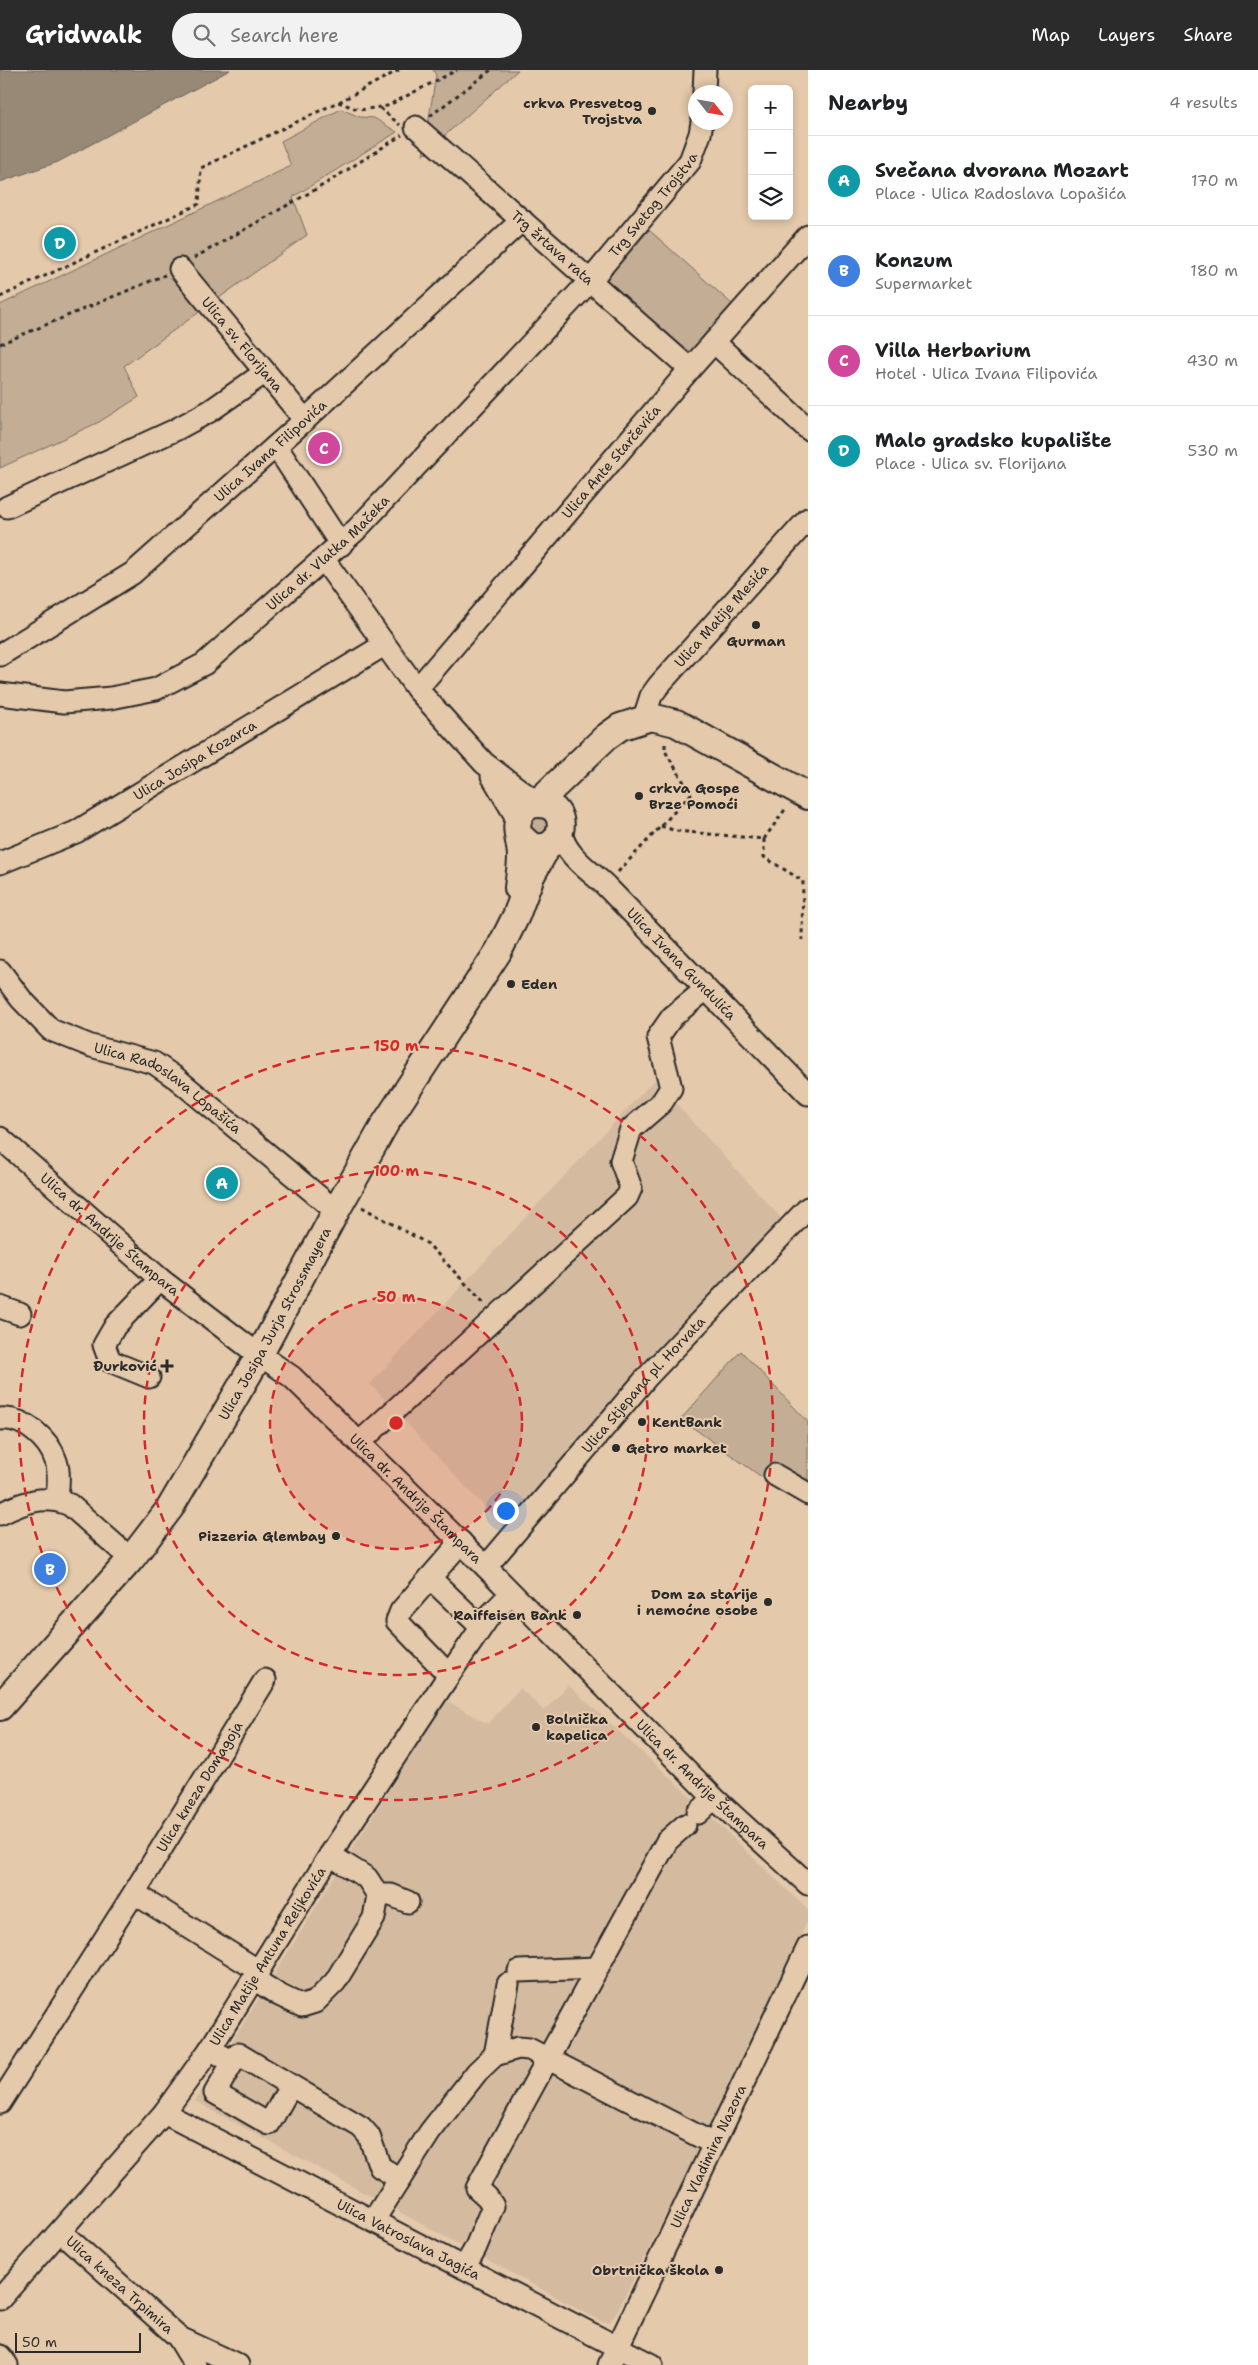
<!DOCTYPE html>
<html lang="en">
<head>
<meta charset="utf-8">
<style>
	body { margin:0; font-family:"Shantell Sans",sans-serif; background:#f2f2f2; color:#202124 }
	.controls { position:absolute; right:15px; top:15px; display:grid; overflow:hidden; border-radius:8px; box-shadow:0 2px 8px #0003 }
	.controls button { width:45px; height:45px; display:grid; place-items:center; padding:0; border:0; border-bottom:1px solid #e0e0e0; background:#fff; color:#202124; font:25px sans-serif }
	.compass { position:absolute; left:688px; top:15px; width:45px; height:45px; border-radius:50%; background:#fff; box-shadow:0 2px 8px #0003; rotate:121deg }
	.scale { position:absolute; left:15px; bottom:12px; width:126px; box-sizing:border-box; padding-left:5px; border:2px solid #2b2b2b; border-top:0; font-size:14px; line-height:18px; white-space:nowrap; color:#2b2b2b; -webkit-text-stroke:4px #e4c9ab; paint-order:stroke }
	.you { position:absolute; left:505px; top:1440px; width:18px; height:18px; margin:-12px; border:4px solid #fff; border-radius:50%; background:#1a73e8; box-shadow:0 0 0 8px #1a73e833 }
	.badge { display:grid; place-items:center; width:32px; height:32px; border-radius:50%; background:#2b2b2b; color:#fff; font-size:16px; font-weight:700 }
	.pin { position:absolute; translate:-50% -50%; border:2px solid #fff; box-shadow:0 1px 5px #0006 }
	.list { margin:0; padding:0; list-style:none }
	h2 { display:flex; justify-content:space-between; align-items:center; height:65px; margin:0; padding:0 20px; font-size:21px }
	h2 small { font-size:16px; font-weight:400; color:#757577 }
	.list li { display:grid; grid-template-columns:32px 1fr auto; gap:15px; align-items:center; box-sizing:border-box; height:90px; padding:0 20px; border-top:1px solid #e0e0e0 }
	.list b { display:block; font-size:19px; white-space:nowrap }
	.list p { margin:0; font-size:16px; white-space:nowrap; color:#757577 }
	.list em { font-size:16px; font-style:normal; color:#757577 }
	.icon { flex:none; width:28px; height:28px; fill:none; stroke:currentColor; stroke-width:2; stroke-linecap:round; stroke-linejoin:round }
	.map { position:relative; flex:none; width:808px; height:2295px; overflow:hidden }
	header { display:flex; align-items:center; gap:30px; box-sizing:border-box; height:70px; padding:0 25px; background:#2b2b2b; color:#fff }
	header strong { font-size:24px }
	nav { display:flex; gap:28px; margin-inline-start:auto; font-size:18px }
	.search { width:350px; height:45px; background:#f2f2f2; display:flex; align-items:center; gap:12px; box-sizing:border-box; padding:0 18px; border-radius:28px; color:#757577; font-size:19px }
	main { display:flex }
	aside { flex:1; background:#fff }
	.map>svg:first-child { display:block }
</style>
</head>
<body>
<header>
<strong>Gridwalk</strong>
<div class="search"><svg class="icon" aria-label="search" viewBox="0 0 24 24"><circle cx="10" cy="10" r="6"/><path d="M15 15l6 6"/></svg>Search here</div>
<nav><a>Map</a><a>Layers</a><a>Share</a></nav>
</header>
<main>
<div class="map">
<svg width="808" height="2295" viewBox="0 0 808 2295">
	<rect width="100%" height="100%" fill="#e4c9ab"/>
	<filter id="ink" filterUnits="userSpaceOnUse"><feTurbulence type="fractalNoise" baseFrequency=".02" numOctaves="2"/><feDisplacementMap in="SourceGraphic" scale="10" xChannelSelector="R" yChannelSelector="G"/><feConvolveMatrix kernelMatrix="1 2 1 2 8 2 1 2 1" color-interpolation-filters="sRGB"/></filter>
	<g filter="url(#ink)">
		<!-- built -->
		<g fill="#d4bba0">
			<polygon points="654,1010 792,1160 505,1459 370,1314"/>
			<polygon points="568,1615 676,1713 808,1840 808,1850 721,2037 614,2247 609,2252 600,2251 195,2031 445,1630 488,1654 520,1618 544,1641"/>
		</g>
		<!-- green -->
		<g fill="#c3ad94" stroke="#776c60">
			<polygon points="433,0 518,0 423,85 436,5"/>
			<polygon points="341,39 360,47 374,48 397,62 293,127 307,165 124,296 139,327 99,352 0,398 0,235 291,96 281,71"/>
			<polygon points="649,160 733,235 690,283 606,209"/>
			<polygon points="538,747 548,750 549,764 531,764 530,753"/>
			<polygon points="741,1281 808,1352 808,1417 775,1396 763,1408 681,1349"/>
		</g>
		<!-- water -->
		<polygon fill="#988977" stroke="#6c6359" points="0,0 230,0 58,92 0,112"/>
		<g fill="none" stroke-linecap="round" stroke-linejoin="round">
			<!-- minor casing -->
			<g stroke="#2b2b2b" stroke-width="25">
				<g id="minor">
					<polyline points="704,22 705,0"/>
					<path id="s1" d="M416 57 690 299"/>
					<path id="s2" d="M180 199 305 350"/>
					<polyline points="714,272 808,359"/>
					<polyline points="276,376 341,475"/>
					<polyline points="7,437 175,360 210,341 264,303"/>
					<polyline points="324,490 417,619 484,693 537,733"/>
					<path id="s3" d="M0 585 133 503 305 350 522 150"/>
					<path id="s4" d="M417 619 690 299 808 166"/>
					<path id="s5" d="M0 624 64 632 111 628 156 619 204 594 356 460 590 211 690 91 700 64 702 52"/>
					<path id="s6" d="M644 648 651 626 659 615 808 449"/>
					<polyline points="492,706 518,750"/>
					<path id="s7" d="M561 762C565 785 589 800 606 816L808 1024"/>
					<path id="s8" d="M0 793 76 762 384 575"/>
					<path id="s9" d="M0 901 21 929 51 960 91 976 154 993 176 1008 336 1141"/>
					<path id="s10" d="M0 1068 160 1209 247 1276 292 1307 486 1497 714 1728 808 1814"/>
					<polyline points="0,1237 20,1244"/>
					<polyline points="149,1307 110,1291 104,1275 115,1256 160,1209"/>
					<path d="M0 1349C24 1347 49 1369 56 1391 60 1403 58 1417 57 1429"/>
					<polyline points="360,1372 627,1127 631,1118 621,1091 631,1059 662,1032 671,1018 658,967 672,947 706,919"/>
					<polyline points="775,1405 808,1424"/>
					<path d="M0 1444C24 1432 44 1424 70 1435L131 1489"/>
					<path id="s11" d="M486 1497 647 1307 808 1138"/>
					<polyline points="430,1508 481,1557"/>
					<polyline points="449,1605 397,1551 401,1541 461,1472"/>
					<polyline points="698,1743 714,1728"/>
					<polyline points="134,1823 259,1901"/>
					<polyline points="378,1825 391,1825 408,1832"/>
					<polyline points="519,1901 597,1898"/>
					<polyline points="254,1909 279,1925 302,1936 315,1932 335,1912 374,1848 378,1825 367,1808 330,1785"/>
					<polyline points="210,1979 233,1992 238,1984 361,2057 369,2066 380,2097 400,2109"/>
					<polyline points="495,1985 508,1914"/>
					<polyline points="233,1992 215,2023 269,2054 290,2017"/>
					<path id="s12" d="M0 2033 134 1823 265 1610"/>
					<path id="s13" d="M164 2043 652 2295"/>
					<polyline points="373,2151 430,2062 477,2002 495,1985 518,1978 529,1979 714,2074"/>
					<path id="s14" d="M61 2162 178 2267 238 2295"/>
					<polyline points="464,2198 475,2179 493,2136 487,2127 477,2118 667,1771 685,1755"/>
					<path id="s15" d="M0 2229 164 2043 210 1979 330 1785 449 1605 490 1545 511 1524"/>
					<polyline points="178,2267 195,2295"/>
					<polyline points="0,2286 7,2295"/>
					<path id="s16" d="M609 2295 808 1877"/>
				</g>
			</g>
			<!-- major casing -->
			<g stroke="#2b2b2b" stroke-width="30">
				<g id="major">
					<polyline points="537,733 606,667 620,657 651,647 676,653 808,726"/>
					<path d="M518 818C519 808 521 797 521 787 521 772 512 755 522 742 526 736 533 734 539 734 572 734 566 786 531 776L519 765"/>
					<path id="s17" d="M0 1637 131 1489 170 1438 260 1284 336 1141 385 1054 498 882 516 846 531 806 547 777"/>
				</g>
			</g>
			<!-- path -->
			<g stroke="#2b2b2b" stroke-width="3" stroke-dasharray="4 4" stroke-linecap="butt">
				<polyline points="339,32 399,0"/>
				<polyline points="380,38 400,55"/>
				<polyline points="430,46 491,0"/>
				<polyline points="194,188 325,114 402,65"/>
				<polyline points="0,227 199,134 201,98 338,32 360,40 387,36 457,0"/>
				<polyline points="0,274 165,205"/>
				<polyline points="661,756 676,761 764,769 786,738"/>
				<polyline points="764,769 764,787 803,811 802,870"/>
				<polyline points="618,802 691,724 665,681 665,670"/>
				<polyline points="362,1137 428,1174 485,1234"/>
			</g>
			<!-- minor -->
			<use href="#minor" stroke="#e4c9ab" stroke-width="21"/>
			<!-- major -->
			<use href="#major" stroke="#e4c9ab" stroke-width="26"/>
		</g>
	</g>
	<!-- distance rings -->
	<circle cx="396" cy="1353" r="126" fill="#d62828" fill-opacity=".12"/>
	<g fill="none" stroke="#d62828" stroke-width="2.5" stroke-dasharray="9 6">
		<circle cx="396" cy="1353" r="126"/>
		<circle cx="396" cy="1353" r="252"/>
		<circle cx="396" cy="1353" r="377"/>
	</g>
	<!-- markers -->
	<g fill="#2b2b2b" stroke="#e4c9ab" stroke-width="2">
		<circle cx="652" cy="41" r="5"/>
		<circle cx="756" cy="555" r="5"/>
		<circle cx="639" cy="726" r="5"/>
		<circle cx="511" cy="914" r="5"/>
		<path d="M164.5 1288.5h5v5h5v5h-5v5h-5v-5h-5v-5h5z"/>
		<circle cx="642" cy="1352" r="5"/>
		<circle cx="616" cy="1378" r="5"/>
		<circle cx="336" cy="1466" r="5"/>
		<circle cx="768" cy="1532" r="5"/>
		<circle cx="577" cy="1545" r="5"/>
		<circle cx="536" cy="1657" r="5"/>
		<circle cx="719" cy="2200" r="5"/>
	</g>
	<g text-anchor="middle" dominant-baseline="central" stroke-width="4" stroke-linejoin="round" paint-order="stroke">
		<!-- poi labels -->
		<g font-size="14" font-weight="bold" fill="#2b2b2b" stroke="#e4c9ab" text-anchor="end">
			<text x="642" y="33">crkva Presvetog<tspan x="642" dy="16">Trojstva</tspan></text>
			<text x="756" y="571" text-anchor="middle">Gurman</text>
			<text x="649" y="718" text-anchor="start">crkva Gospe<tspan x="649" dy="16">Brze Pomoći</tspan></text>
			<text x="521" y="914" text-anchor="start">Eden</text>
			<text x="157" y="1296">Đurković</text>
			<text x="652" y="1352" text-anchor="start">KentBank</text>
			<text x="626" y="1378" text-anchor="start">Getro market</text>
			<text x="326" y="1466">Pizzeria Glembay</text>
			<text x="758" y="1524">Dom za starije<tspan x="758" dy="16">i nemoćne osobe</tspan></text>
			<text x="567" y="1545">Raiffeisen Bank</text>
			<text x="546" y="1649" text-anchor="start">Bolnička<tspan x="546" dy="16">kapelica</tspan></text>
			<text x="709" y="2200">Obrtnička škola</text>
		</g>
		<!-- street labels -->
		<g font-size="14" fill="#2b2b2b" stroke="#e4c9ab">
			<text stroke="none"><textPath href="#s5" startOffset="855">Trg Svetog Trojstva</textPath></text>
			<text stroke="none"><textPath href="#s1" startOffset="182">Trg žrtava rata</textPath></text>
			<text stroke="none"><textPath href="#s2" startOffset="98">Ulica sv. Florijana</textPath></text>
			<text stroke="none"><textPath href="#s3" startOffset="340">Ulica Ivana Filipovića</textPath></text>
			<text stroke="none"><textPath href="#s4" startOffset="299">Ulica Ante Starčevića</textPath></text>
			<text stroke="none"><textPath href="#s5" startOffset="378">Ulica dr. Vlatka Mačeka</textPath></text>
			<text stroke="none"><textPath href="#s6" startOffset="130">Ulica Matije Mesića</textPath></text>
			<text stroke="none"><textPath href="#s8" startOffset="221">Ulica Josipa Kozarca</textPath></text>
			<text stroke="none"><textPath href="#s7" startOffset="180">Ulica Ivana Gundulića</textPath></text>
			<text stroke="none"><textPath href="#s9" startOffset="210">Ulica Radoslava Lopašića</textPath></text>
			<text stroke="none"><textPath href="#s10" startOffset="146">Ulica dr. Andrije Štampara</textPath></text>
			<text stroke="none"><textPath href="#s17" startOffset="474">Ulica Josipa Jurja Strossmayera</textPath></text>
			<text stroke="none"><textPath href="#s11" startOffset="241">Ulica Stjepana pl. Horvata</textPath></text>
			<text stroke="none"><textPath href="#s10" startOffset="551">Ulica dr. Andrije Štampara</textPath></text>
			<text stroke="none"><textPath href="#s10" startOffset="956">Ulica dr. Andrije Štampara</textPath></text>
			<text stroke="none"><textPath href="#s12" startOffset="374">Ulica kneza Domagoja</textPath></text>
			<text stroke="none"><textPath href="#s15" startOffset="436">Ulica Matije Antuna Reljkovića</textPath></text>
			<text stroke="none"><textPath href="#s16" startOffset="231">Ulica Vladimira Nazora</textPath></text>
			<text stroke="none"><textPath href="#s13" startOffset="275">Ulica Vatroslava Jagića</textPath></text>
			<text stroke="none"><textPath href="#s14" startOffset="79">Ulica kneza Trpimira</textPath></text>
		</g>
	</g>
	<circle cx="396" cy="1353" r="8" fill="#d62828" stroke="#e4c9ab" stroke-width="2.5"/>
	<g font-size="15" text-anchor="middle" font-weight="bold" fill="#d62828" stroke="#e4c9ab" stroke-width="4" stroke-linejoin="round" paint-order="stroke">
		<text x="396" y="981">150 m</text>
		<text x="396" y="1106">100 m</text>
		<text x="396" y="1232">50 m</text>
	</g>
</svg>
<div class="controls">
<button>+</button>
<button>−</button>
<button><svg class="icon" aria-label="layers" viewBox="0 0 24 24"><path d="M12 4l9 5-9 5-9-5zM3 14l9 5 9-5"/></svg></button>
</div>
<svg class="compass" viewBox="-18 -18 36 36"><path d="M0-13l5 13h-10z" fill="#e53935"/><path d="M0 13l5-13h-10z" fill="#757577"/></svg>
<div class="scale">50 m</div>
<div class="you"></div>
<div class="pin badge" style="left:222px;top:1113px;background:#0f9aa8">A</div>
<div class="pin badge" style="left:50px;top:1499px;background:#3f7fe0">B</div>
<div class="pin badge" style="left:324px;top:378px;background:#d1479c">C</div>
<div class="pin badge" style="left:60px;top:173px;background:#0f9aa8">D</div>
</div>
<aside>
<h2>Nearby<small>4 results</small></h2>
<ul class="list">
<li><span class="badge" style="background:#0f9aa8">A</span><div><b>Svečana dvorana Mozart</b><p>Place · Ulica Radoslava Lopašića</p></div><em>170 m</em></li>
<li><span class="badge" style="background:#3f7fe0">B</span><div><b>Konzum</b><p>Supermarket</p></div><em>180 m</em></li>
<li><span class="badge" style="background:#d1479c">C</span><div><b>Villa Herbarium</b><p>Hotel · Ulica Ivana Filipovića</p></div><em>430 m</em></li>
<li><span class="badge" style="background:#0f9aa8">D</span><div><b>Malo gradsko kupalište</b><p>Place · Ulica sv. Florijana</p></div><em>530 m</em></li>
</ul>
</aside>
</main>
</body>
</html>
